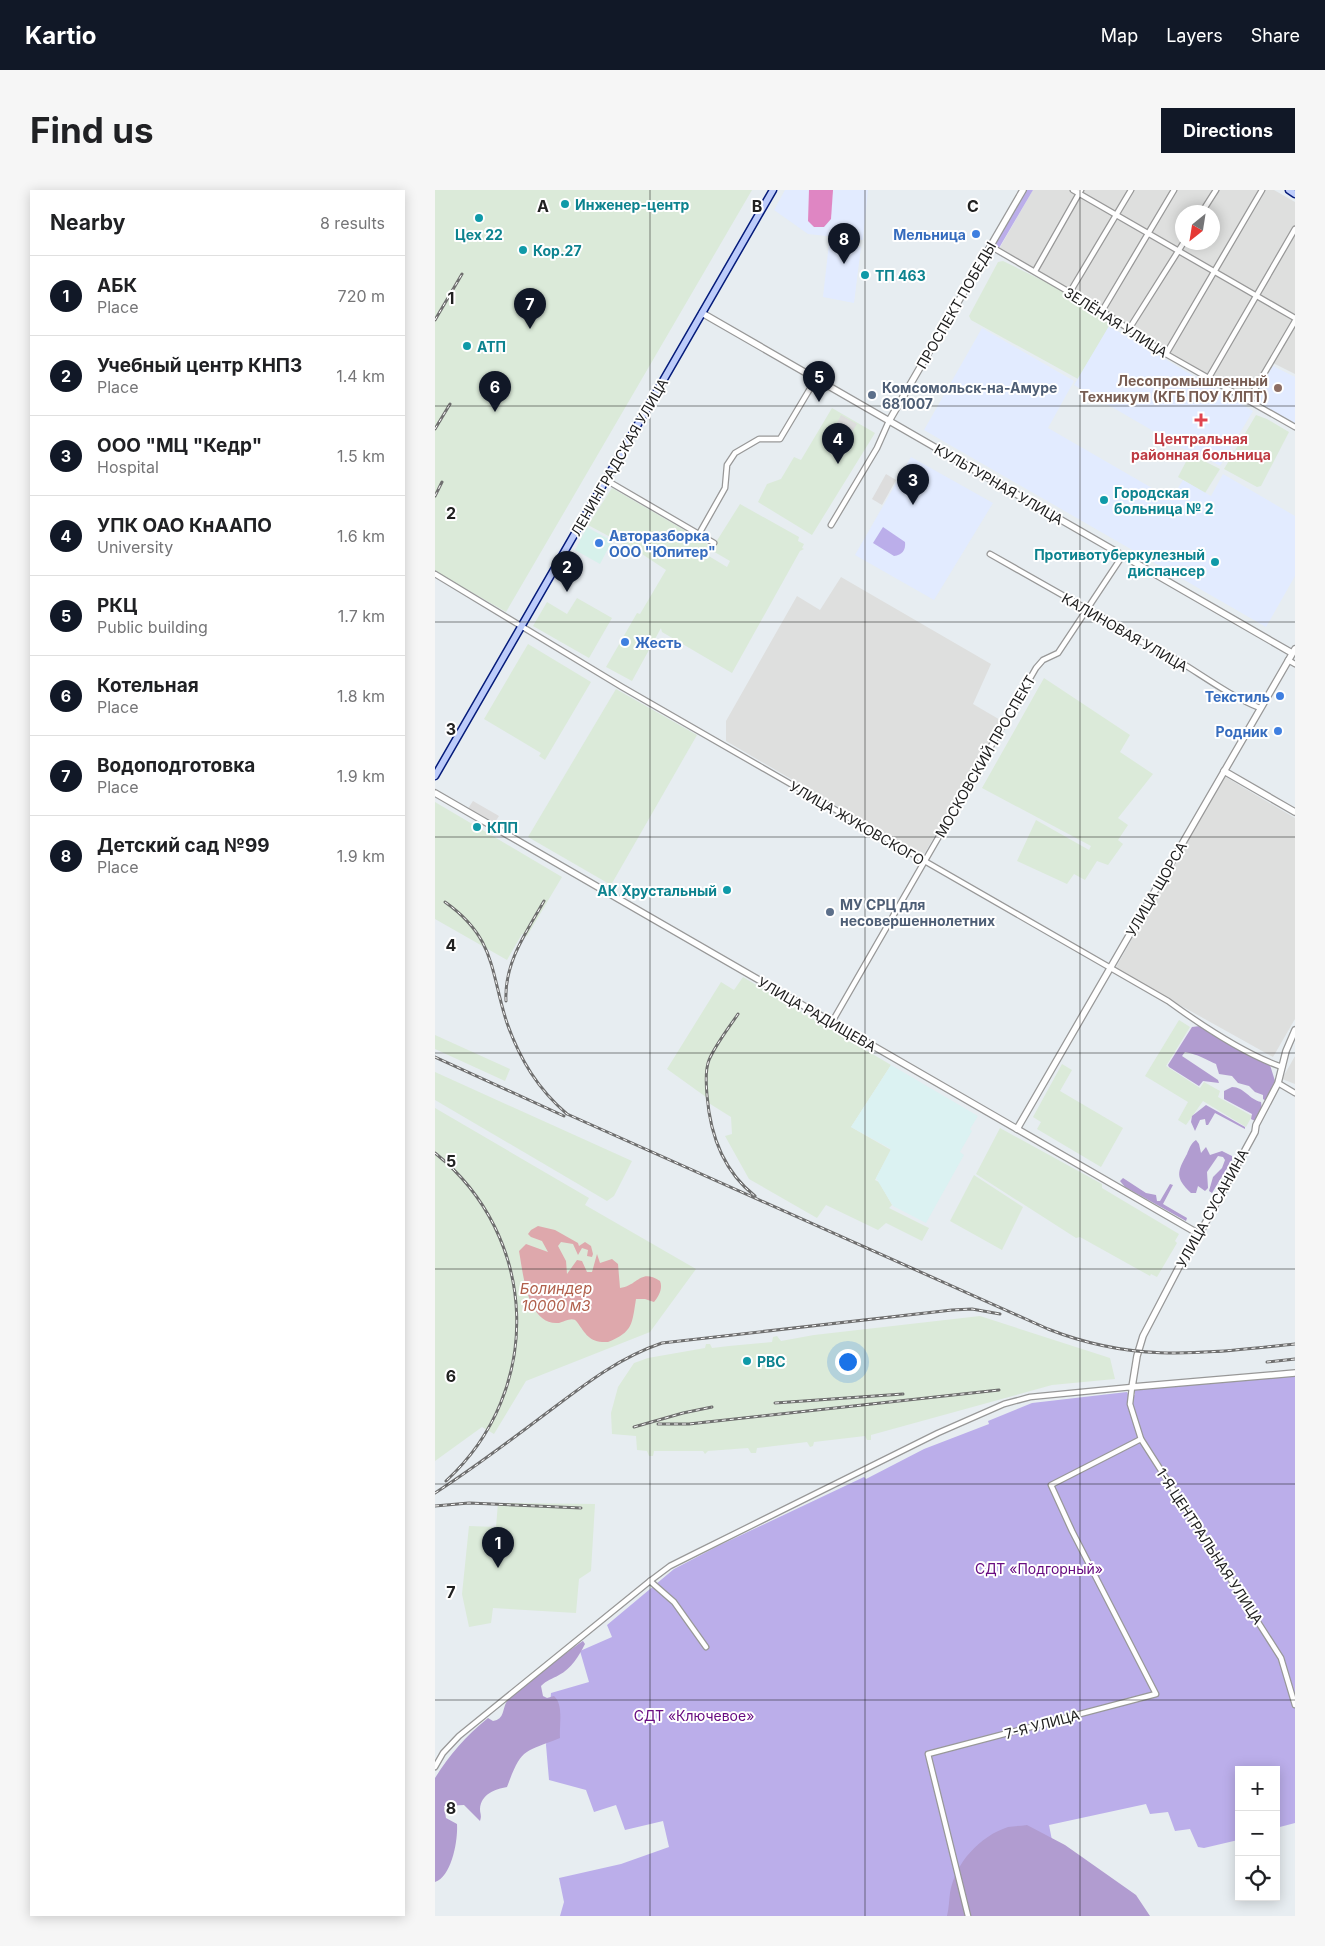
<!DOCTYPE html>
<html lang="en">
<head>
<meta charset="utf-8">
<style>
	body { margin:0; font-family:Inter,sans-serif; background:#f6f6f6; color:#202124 }
	.controls { position:absolute; right:15px; bottom:15px; display:grid; overflow:hidden; border-radius:0px; box-shadow:0 2px 12px #0003 }
	.controls button { width:45px; height:45px; display:grid; place-items:center; padding:0; border:0; border-bottom:1px solid #e0e0e0; background:#fff; color:#202124; font:25px sans-serif }
	.compass { position:absolute; left:740px; top:15px; width:45px; height:45px; border-radius:50%; background:#fff; box-shadow:0 2px 12px #0003; rotate:210deg }
	.you { position:absolute; left:412px; top:1171px; width:18px; height:18px; margin:-12px; border:4px solid #fff; border-radius:50%; background:#1a73e8; box-shadow:0 0 0 8px #1a73e833 }
	.badge { display:grid; place-items:center; width:32px; height:32px; border-radius:50%; background:#111827; color:#fff; font-size:16px; font-weight:700 }
	.pin { position:absolute; translate:-50% -41px; filter:drop-shadow(0 1px 2px #0008) }
	.pin::after { content:''; position:absolute; top:26px; width:18px; height:15px; background:inherit; clip-path:polygon(0 0,100% 0,50% 100%) }
	.list { margin:0; padding:0; list-style:none }
	h2 { display:flex; justify-content:space-between; align-items:center; height:65px; margin:0; padding:0 20px; font-size:21px }
	h2 small { font-size:16px; font-weight:400; color:#757577 }
	.list li { display:grid; grid-template-columns:32px 1fr auto; gap:15px; align-items:center; box-sizing:border-box; height:80px; padding:0 20px; border-top:1px solid #e0e0e0 }
	.list b { display:block; font-size:19px; white-space:nowrap }
	.list p { margin:0; font-size:16px; white-space:nowrap; color:#757577 }
	.list em { font-size:16px; font-style:normal; color:#757577 }
	.icon { flex:none; width:28px; height:28px; fill:none; stroke:currentColor; stroke-width:2; stroke-linecap:round; stroke-linejoin:round }
	.map { position:relative; flex:none; width:860px; height:1726px; overflow:hidden; border-radius:0px }
	header { display:flex; align-items:center; gap:30px; box-sizing:border-box; height:70px; padding:0 25px; background:#111827; color:#fff }
	header strong { font-size:24px }
	nav { display:flex; gap:28px; margin-inline-start:auto; font-size:18px }
	.intro { display:flex; align-items:center; justify-content:space-between; box-sizing:border-box; height:120px; padding:0 30px }
	h1 { margin:0; font-size:35px }
	.button { padding:12px 22px; border-radius:0px; background:#111827; color:#fff; font-size:18px; font-weight:700 }
	main { display:flex; gap:30px; padding:0 30px }
	aside { flex:1; background:#fff; border-radius:0px; box-shadow:0 2px 12px #0003 }
	.map>svg:first-child { display:block }
</style>
</head>
<body>
<header>
<strong>Kartio</strong>
<nav><a>Map</a><a>Layers</a><a>Share</a></nav>
</header>
<div class="intro"><h1>Find us</h1><a class="button">Directions</a></div>
<main>
<aside>
<h2>Nearby<small>8 results</small></h2>
<ul class="list">
<li><span class="badge">1</span><div><b>АБК</b><p>Place</p></div><em>720 m</em></li>
<li><span class="badge">2</span><div><b>Учебный центр КНПЗ</b><p>Place</p></div><em>1.4 km</em></li>
<li><span class="badge">3</span><div><b>ООО &quot;МЦ &quot;Кедр&quot;</b><p>Hospital</p></div><em>1.5 km</em></li>
<li><span class="badge">4</span><div><b>УПК ОАО КнААПО</b><p>University</p></div><em>1.6 km</em></li>
<li><span class="badge">5</span><div><b>РКЦ</b><p>Public building</p></div><em>1.7 km</em></li>
<li><span class="badge">6</span><div><b>Котельная</b><p>Place</p></div><em>1.8 km</em></li>
<li><span class="badge">7</span><div><b>Водоподготовка</b><p>Place</p></div><em>1.9 km</em></li>
<li><span class="badge">8</span><div><b>Детский сад №99</b><p>Place</p></div><em>1.9 km</em></li>
</ul>
</aside>
<div class="map">
<svg width="860" height="1726" viewBox="0 0 860 1726">
	<rect width="100%" height="100%" fill="#e7edf1"/>
	<!-- residential -->
	<g fill="#dedfde" fill-rule="evenodd">
		<path d="M598 0H839L860 12V184L838 173 817 210 734 163 665 117 564 59ZM748 22H778V52H748Z"/>
		<polygon points="406,387 556,474 538,514 567,531 488,666 291,551 291,531 362,406 385,420"/>
		<polygon points="789,586 860,628 860,829 838,867 680,779"/>
		<polygon points="860,866 860,894 847,889"/>
	</g>
	<!-- commercial -->
	<polygon fill="#d7f1eb" points="152,337 177,351 165,374 140,360"/>
	<!-- industrial -->
	<g fill="#dbead9">
		<polygon points="0,0 317,0 71,422 0,381"/>
		<polygon points="568,71 627,100 677,132 643,189 536,130 534,126 563,72"/>
		<polygon points="397,218 440,243 377,345 323,312 332,294 346,289 359,267 366,270"/>
		<polygon points="821,225 832,229 854,242 826,296 822,297 789,279"/>
		<polygon points="755,264 785,279 770,303 743,287"/>
		<polygon points="177,298 270,352 276,358 272,365 292,377 295,371 276,360 305,314 364,347 363,351 369,354 367,358 369,359 365,361 297,483 227,442 226,438 197,491 171,477 202,423 205,424 231,380 207,364 153,335"/>
		<polygon points="142,408 177,428 154,468 98,436 112,412 132,424"/>
		<polygon points="93,454 156,492 110,570 104,566 106,563 49,529"/>
		<polygon points="609,488 695,545 685,562 718,584 683,628 693,635 683,650 688,654 673,675 662,671 650,690 639,684 632,694 582,671 601,630 654,660 656,656 547,598"/>
		<polygon points="181,499 262,545 176,695 93,647"/>
		<polygon points="0,612 127,687 92,746 87,744 72,770 0,729"/>
		<polygon points="308,787 456,875 416,937 456,960 440,990 444,992 457,1015 454,1018 494,1038 487,1051 451,1033 443,1040 391,1015 382,1028 314,989 290,946 297,944 296,927 272,912 271,907 232,879 286,792 299,800"/>
		<polygon points="744,830 755,837 731,876 765,898 769,892 785,901 783,907 817,926 811,937 768,911 751,935 743,930 753,912 710,886"/>
		<polygon points="0,845 75,879 70,891 0,859"/>
		<polygon points="627,874 637,880 625,901 688,938 666,977 602,939 606,932 598,927"/>
		<polygon points="0,882 197,971 179,1006 172,1011 0,910"/>
		<polygon points="0,918 154,1008 150,1015 261,1079 215,1142 91,1191 59,1244 47,1237 0,1271"/>
		<polygon points="565,938 667,994 667,998 744,1044 740,1051 742,1053 722,1087 716,1084 715,1086 645,1047 641,1048 541,984"/>
		<polygon points="539,985 588,1017 567,1060 515,1031"/>
		<polygon points="545,1126 675,1168 680,1189 617,1195 436,1245 436,1250 432,1250 430,1246 379,1252 378,1256 375,1257 372,1252 322,1258 321,1263 316,1263 313,1258 273,1261 270,1264 268,1261 219,1261 218,1266 214,1266 212,1261 202,1260 201,1246 177,1244 176,1223 183,1197 199,1173 213,1168 270,1158 271,1154 275,1154 277,1158 294,1156 337,1152 338,1147 342,1146 346,1151 379,1145"/>
		<polygon points="63,1313 160,1314 156,1381 144,1389 141,1423 58,1418 56,1433 34,1437 27,1404 34,1336 61,1337"/>
	</g>
	<!-- education -->
	<g fill="#e2ebff">
		<polygon points="350,0 433,0 428,50 373,44 339,20"/>
		<polygon points="394,53 426,57 419,113 388,107"/>
		<polygon points="674,136 818,221 785,276 765,265 763,267 639,195"/>
		<polygon points="547,138 639,191 613,238 736,309 748,290 776,306 788,284 860,326 860,386 831,437 489,240"/>
		<polygon points="838,176 860,187 860,233 819,210"/>
		<polygon points="476,267 558,313 499,410 420,365"/>
	</g>
	<!-- military -->
	<polygon fill="#dbf2f2" points="456,875 543,926 535,939 537,941 525,962 529,965 491,1033 458,1016 441,988 456,959 416,937"/>
	<!-- grass -->
	<g fill="#bbaeea">
		<polygon points="592,0 598,0 564,58 560,53"/>
		<path d="M448 337 470 352C471 360 467 365 459 366L438 353Z"/>
		<polygon points="860,1186 860,1633 841,1638 841,1580 804,1580 803,1650 769,1658 763,1657 755,1639 740,1641 733,1622 715,1624 711,1614 614,1635 629,1711 641,1726 125,1726 129,1712 124,1688 186,1674 234,1657 228,1631 190,1640 181,1615 159,1622 151,1600 114,1590 111,1555 116,1503 154,1492 145,1461 177,1447 172,1435 239,1379 283,1356 429,1287 431,1289 489,1259 554,1234 553,1231 597,1213 692,1202 694,1206 700,1205 699,1199"/>
	</g>
	<!-- forest -->
	<g fill="#b19cd0">
		<path d="M765 836 835 875 840 891 831 911 828 909V905L820 902 814 896 803 893 797 886 784 884 781 874C772 870 762 864 750 862L747 866 783 890 784 893 768 891 764 896 734 877 733 875 757 837Z"/>
		<path d="M797 897C809 897 815 910 826 912L827 919 820 931 816 929 817 924 789 909V901Z"/>
		<polygon points="771,915 810,937 810,939 780,923 773,935 771,935 770,929 765,930 760,941 756,932 757,926"/>
		<path d="M761 950 764 954 766 963 771 957 775 965 787 961 797 966V970L777 1003 774 1001 778 987 787 978 790 970 788 967 783 966 772 982 773 998 770 1001 763 996 761 1003H756C740 988 742 982 752 964 754 959 756 953 761 950Z"/>
		<polygon points="688,988 711,1003 721,1005 722,1011 725,1011 735,994 738,995 728,1014 752,1028 751,1031 690,997 685,991"/>
		<path d="M148 1451 150 1454C144 1466 136 1479 124 1485 117 1489 112 1490 106 1496L108 1506 112 1508 119 1506C129 1515 124 1535 125 1548 88 1563 87 1557 72 1597 60 1599 46 1604 45 1619 45 1624 47 1625 45 1631L29 1615 9 1616 11 1628 22 1634C23 1650 17 1686 0 1692V1588C15 1564 31 1546 53 1528L58 1531C70 1529 67 1519 72 1511 76 1506 143 1453 148 1451Z"/>
		<path d="M592 1635 630 1655 701 1705 715 1726H512C514 1718 514 1710 515 1703 520 1673 545 1646 573 1637 579 1636 586 1636 592 1635Z"/>
	</g>
	<!-- pitch -->
	<polygon fill="#df86c3" points="374,0 398,0 396,29 389,37 379,37 373,31"/>
	<!-- parking -->
	<g fill="#ddd">
		<polygon points="406,225 422,234 417,242 402,233"/>
		<polygon points="451,284 461,290 447,315 437,309"/>
		<polygon points="38,611 64,626 58,635 32,620"/>
	</g>
	<!-- water -->
	<path fill="#dea8ac" d="M103 1036 120 1040 143 1053 144 1056 150 1052 156 1056 158 1064 157 1067 152 1066 153 1060 147 1058 143 1065 138 1054 126 1052 123 1056 131 1071 132 1084 142 1070 147 1071 152 1082H157L162 1064 165 1073 177 1069 183 1074 185 1098C204 1095 205 1078 225 1091 228 1098 224 1106 219 1112L210 1109H201C197 1134 198 1142 173 1152 154 1153 151 1144 142 1132 138 1126 129 1132 124 1133 92 1136 88 1082 84 1061L91 1054 113 1062 107 1051 96 1047 93 1044 96 1040Z"/>
	<g fill="none" stroke-linecap="round" stroke-linejoin="round">
		<!-- minor casing -->
		<g stroke="#989898" stroke-width="7">
			<g id="minor">
				<polyline points="638,0 860,128"/>
				<polyline points="767,22 781,0"/>
				<polyline points="555,56 667,121 731,164 860,237"/>
				<polyline points="600,81 646,0"/>
				<polyline points="635,102 696,0"/>
				<polyline points="667,121 739,0"/>
				<polyline points="694,139 749,52"/>
				<polyline points="731,164 827,0"/>
				<polyline points="773,189 860,39"/>
				<polyline points="813,211 860,131"/>
				<polyline points="171,290 279,353"/>
				<polyline points="396,335 442,258 454,231"/>
				<polyline points="264,344 290,298 292,275 300,263 324,249 345,249 376,197 387,193"/>
				<path d="M555 364 682 436C699 451 722 458 742 470 770 487 795 506 825 518"/>
				<path d="M0 384 187 497 733 811C766 835 809 864 847 877"/>
				<polyline points="853,470 860,474"/>
				<polyline points="397,832 601,478 608,470 623,463 688,365"/>
				<polyline points="843,893 860,903"/>
				<polyline points="215,1391 239,1412 271,1457"/>
				<polyline points="0,1577 8,1563 24,1546 215,1391 235,1376 261,1363 503,1243 569,1214 595,1207 697,1197 695,1214 706,1249 846,1468 860,1515"/>
				<polyline points="533,1726 493,1564 721,1504 637,1341 616,1295 706,1249"/>
			</g>
		</g>
		<!-- tertiary casing -->
		<g stroke="#989898" stroke-width="8">
			<g id="tertiary">
				<polyline points="267,123 857,463"/>
				<polyline points="454,231 588,0"/>
				<polyline points="789,581 860,622"/>
				<polyline points="0,603 764,1044"/>
				<polyline points="860,840 851,861 843,893 821,935 820,942 766,1041 744,1077 708,1146 702,1166 697,1197 860,1183"/>
				<polyline points="582,939 860,459"/>
			</g>
		</g>
		<!-- secondary casing -->
		<g stroke="#051b7a" stroke-width="9">
			<g id="secondary">
				<polyline points="854,0 860,4"/>
				<polyline points="0,586 338,0"/>
			</g>
		</g>
		<!-- minor -->
		<use href="#minor" stroke="#fff" stroke-width="4.5"/>
		<!-- tertiary -->
		<use href="#tertiary" stroke="#fff" stroke-width="5.5"/>
		<!-- secondary -->
		<use href="#secondary" stroke="#bdccfa" stroke-width="6"/>
		<!-- rail casing -->
		<g stroke="#6f6f6f" stroke-width="3">
			<g id="rail">
				<polyline points="0,130 27,84"/>
				<polyline points="0,239 15,214"/>
				<polyline points="0,306 7,292"/>
				<path d="M10 712C61 748 55 781 72 833 85 870 103 899 132 924L613 1139C702 1174 768 1163 860 1154"/>
				<path d="M71 811C69 773 91 743 109 711"/>
				<path d="M303 824C293 839 281 854 274 870 270 880 271 894 272 905 275 944 288 981 320 1006"/>
				<polyline points="0,867 129,926"/>
				<path d="M0 963C104 1046 110 1200 11 1291"/>
				<polyline points="832,1172 860,1169"/>
				<polyline points="340,1213 468,1204"/>
				<polyline points="223,1234 254,1234 564,1200"/>
				<polyline points="199,1237 248,1223 277,1217"/>
				<path d="M0 1303C39 1278 76 1250 113 1222 149 1195 183 1168 227 1153L517 1120 537 1119 565 1124"/>
				<polyline points="0,1316 34,1313 146,1318"/>
			</g>
		</g>
		<!-- rail -->
		<use href="#rail" stroke="#fff" stroke-width="1" stroke-dasharray="4" stroke-linecap="butt"/>
	</g>
	<!-- grid -->
	<path fill="none" stroke="#212121" stroke-width="1" stroke-opacity="0.55" d="M215 0V1726M430 0V1726M645 0V1726M0 216H860M0 432H860M0 647H860M0 863H860M0 1079H860M0 1294H860M0 1510H860"/>
	<!-- markers -->
	<g fill="#0f9aa8" stroke="#fff" stroke-width="2">
		<circle cx="130" cy="14" r="5"/>
		<circle cx="44" cy="28" r="5"/>
		<circle cx="88" cy="60" r="5"/>
		<circle cx="430" cy="85" r="5"/>
		<circle cx="32" cy="156" r="5"/>
		<circle cx="669" cy="310" r="5"/>
		<circle cx="780" cy="372" r="5"/>
		<circle cx="42" cy="637" r="5"/>
		<circle cx="292" cy="700" r="5"/>
		<circle cx="312" cy="1171" r="5"/>
	</g>
	<g fill="#3f7fe0" stroke="#fff" stroke-width="2">
		<circle cx="541" cy="44" r="5"/>
		<circle cx="164" cy="353" r="5"/>
		<circle cx="190" cy="452" r="5"/>
		<circle cx="845" cy="506" r="5"/>
		<circle cx="843" cy="541" r="5"/>
	</g>
	<circle fill="#8d6e63" stroke="#fff" stroke-width="2" cx="843" cy="198" r="5"/>
	<g fill="#5c6f8a" stroke="#fff" stroke-width="2">
		<circle cx="437" cy="205" r="5"/>
		<circle cx="395" cy="722" r="5"/>
	</g>
	<path fill="#e0444e" stroke="#fff" stroke-width="2" d="M763.5 222.5h5v5h5v5h-5v5h-5v-5h-5v-5h5z"/>
	<g text-anchor="middle" dominant-baseline="central" stroke-width="4" stroke-linejoin="round" paint-order="stroke">
		<!-- culture labels -->
		<g font-size="14" font-weight="bold" fill="#0d838f" stroke="#fff" text-anchor="start">
			<text x="140" y="14">Инженер-центр</text>
			<text x="44" y="44" text-anchor="middle">Цех 22</text>
			<text x="98" y="60">Кор.27</text>
			<text x="440" y="85">ТП 463</text>
			<text x="42" y="156">АТП</text>
			<text x="679" y="302">Городская<tspan x="679" dy="16">больница № 2</tspan></text>
			<text x="770" y="364" text-anchor="end">Противотуберкулезный<tspan x="770" dy="16">диспансер</tspan></text>
			<text x="52" y="637">КПП</text>
			<text x="282" y="700" text-anchor="end">АК Хрустальный</text>
			<text x="322" y="1171">РВС</text>
		</g>
		<!-- shop labels -->
		<g font-size="14" font-weight="bold" fill="#366cbe" stroke="#fff" text-anchor="end">
			<text x="531" y="44">Мельница</text>
			<text x="174" y="345" text-anchor="start">Авторазборка<tspan x="174" dy="16">ООО "Юпитер"</tspan></text>
			<text x="200" y="452" text-anchor="start">Жесть</text>
			<text x="835" y="506">Текстиль</text>
			<text x="833" y="541">Родник</text>
		</g>
		<!-- street labels -->
		<g font-size="14" fill="#212121" stroke="#fff">
			<text transform="translate(521 115) rotate(-60)">ПРОСПЕКТ ПОБЕДЫ</text>
			<text transform="translate(681 132) rotate(32)">ЗЕЛЁНАЯ УЛИЦА</text>
			<text transform="translate(184 267) rotate(-60)">ЛЕНИНГРАДСКАЯ УЛИЦА</text>
			<text transform="translate(564 294) rotate(30)">КУЛЬТУРНАЯ УЛИЦА</text>
			<text transform="translate(690 442) rotate(30)">КАЛИНОВАЯ УЛИЦА</text>
			<text transform="translate(550 566) rotate(-60)">МОСКОВСКИЙ ПРОСПЕКТ</text>
			<text transform="translate(422 633) rotate(30)">УЛИЦА ЖУКОВСКОГО</text>
			<text transform="translate(721 699) rotate(-60)">УЛИЦА ЩОРСА</text>
			<text transform="translate(382 824) rotate(30)">УЛИЦА РАДИЩЕВА</text>
			<text transform="translate(777 1018) rotate(-61)">УЛИЦА СУСАНИНА</text>
			<text transform="translate(775 1356) rotate(57)">1-Я ЦЕНТРАЛЬНАЯ УЛИЦА</text>
			<text transform="translate(607 1534) rotate(-15)">7-Я УЛИЦА</text>
		</g>
		<!-- education labels -->
		<g font-size="14" font-weight="bold" fill="#785e54" stroke="#fff" text-anchor="end">
			<text x="833" y="190">Лесопромышленный<tspan x="833" dy="16">Техникум (КГБ ПОУ КЛПТ)</tspan></text>
		</g>
		<!-- service labels -->
		<g font-size="14" font-weight="bold" fill="#4e5e75" stroke="#fff" text-anchor="start">
			<text x="447" y="197">Комсомольск-на-Амуре<tspan x="447" dy="16">681007</tspan></text>
			<text x="405" y="714">МУ СРЦ для<tspan x="405" dy="16">несовершеннолетних</tspan></text>
		</g>
		<!-- health labels -->
		<g font-size="14" font-weight="bold" fill="#be3a42" stroke="#fff">
			<text x="766" y="248">Центральная<tspan x="766" dy="16">районная больница</tspan></text>
		</g>
		<!-- park labels -->
		<g font-size="14" fill="#680c81" stroke="#fff">
			<text x="604" y="1378">СДТ «Подгорный»</text>
			<text x="259" y="1525">СДТ «Ключевое»</text>
		</g>
		<!-- water labels -->
		<g font-size="15" font-style="italic" fill="#b1604c" stroke="#fff">
			<text x="121" y="1098">Болиндер<tspan x="121" dy="17">10000 м3</tspan></text>
		</g>
	</g>
	<g font-size="16" text-anchor="middle" font-weight="bold" fill="#212121" stroke="#fff" stroke-width="4" stroke-linejoin="round" paint-order="stroke">
		<text x="108" y="22">A</text>
		<text x="322" y="22">B</text>
		<text x="538" y="22">C</text>
		<text x="16" y="114">1</text>
		<text x="16" y="329">2</text>
		<text x="16" y="545">3</text>
		<text x="16" y="761">4</text>
		<text x="16" y="977">5</text>
		<text x="16" y="1192">6</text>
		<text x="16" y="1408">7</text>
		<text x="16" y="1624">8</text>
	</g>
</svg>
<div class="controls">
<button>+</button>
<button>−</button>
<button><svg class="icon" aria-label="locate" viewBox="0 0 24 24"><circle cx="12" cy="12" r="6"/><path d="M12 2v4M12 18v4M2 12h4M18 12h4"/></svg></button>
</div>
<svg class="compass" viewBox="-18 -18 36 36"><path d="M0-13l5 13h-10z" fill="#e53935"/><path d="M0 13l5-13h-10z" fill="#757577"/></svg>
<div class="you"></div>
<div class="pin badge" style="left:63px;top:1378px">1</div>
<div class="pin badge" style="left:132px;top:402px">2</div>
<div class="pin badge" style="left:478px;top:315px">3</div>
<div class="pin badge" style="left:403px;top:274px">4</div>
<div class="pin badge" style="left:384px;top:212px">5</div>
<div class="pin badge" style="left:60px;top:222px">6</div>
<div class="pin badge" style="left:95px;top:139px">7</div>
<div class="pin badge" style="left:409px;top:74px">8</div>
</div>
</main>
</body>
</html>
